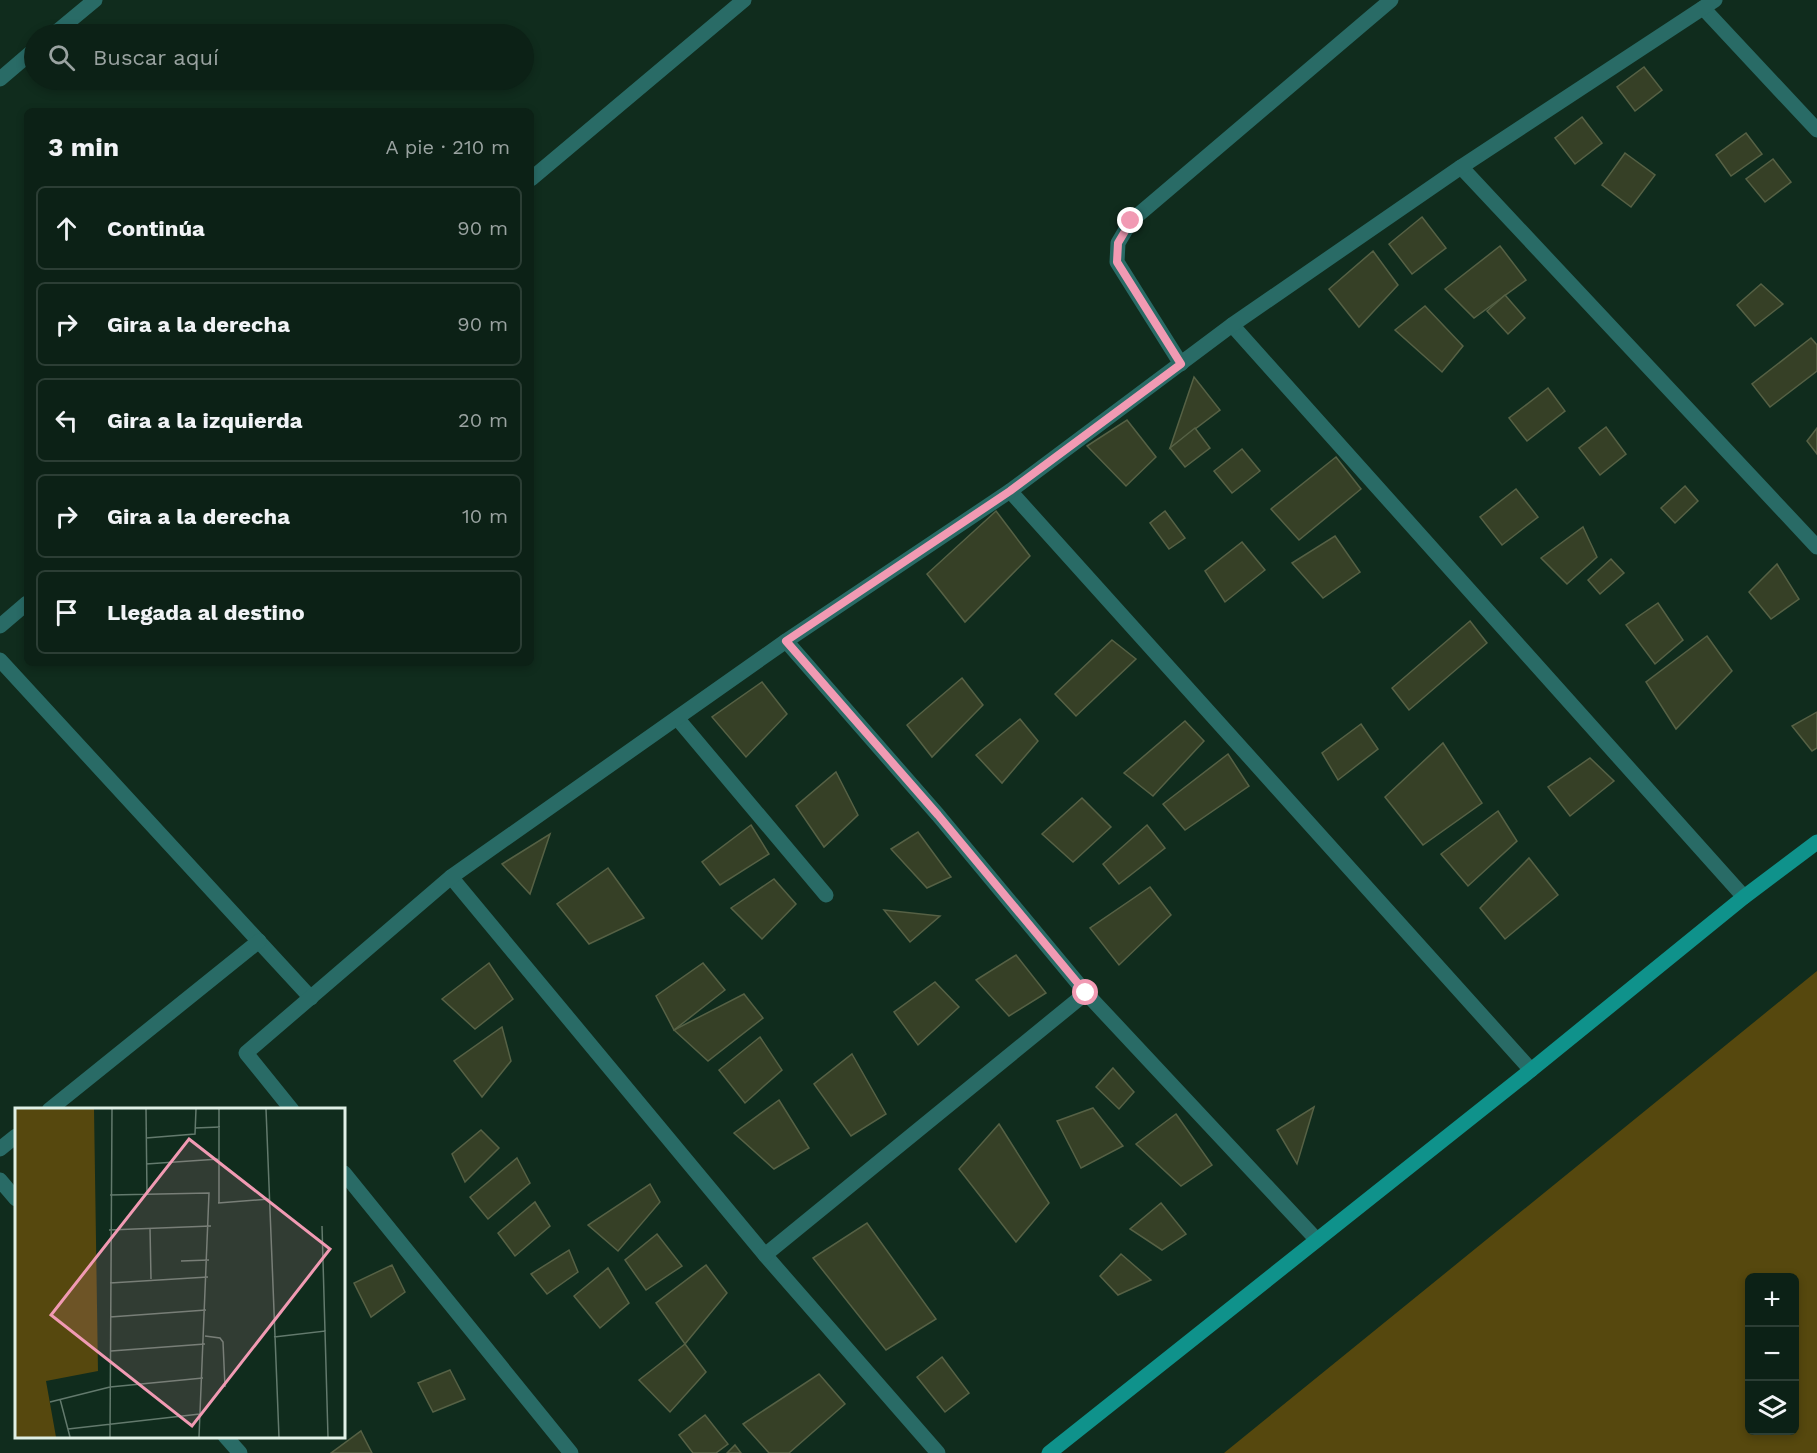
<!DOCTYPE html>
<html lang="es">
<head>
<meta charset="utf-8">
<style>
	body { margin:0; font-family:"Work Sans",sans-serif; background:#1a2e23; color:#f1f3f6 }
	.controls { position:absolute; right:18px; bottom:18px; display:grid; overflow:hidden; border-radius:9px; box-shadow:0 3px 9px #0003 }
	.controls button { width:54px; height:54px; display:grid; place-items:center; padding:0; border:0; border-bottom:2px solid #2c3e35; background:#0c2116; color:#f1f3f6; font:30px sans-serif }
	.stop { position:absolute; width:18px; height:18px; margin:-14px; border:4px solid #f19ab3; border-radius:50%; background:#fff }
	.stop.end { background:#f19ab3; border-color:#fff; box-shadow:0 2px 6px #0008 }
	.list { margin:0; padding:0; list-style:none }
	h2 { display:flex; justify-content:space-between; align-items:center; height:78px; margin:0; padding:0 24px; font-size:26px }
	h2 small { font-size:20px; font-weight:400; color:#9aa3a1 }
	.list li { display:grid; grid-template-columns:39px 1fr auto; gap:18px; align-items:center; box-sizing:border-box; height:84px; margin:0 12px 12px; padding:0 12px; border:2px solid #2c3e35; border-radius:9px }
	.list b { display:block; font-size:22px; white-space:nowrap }
	.list em { font-size:20px; font-style:normal; color:#9aa3a1 }
	.icon { flex:none; width:33px; height:33px; fill:none; stroke:currentColor; stroke-width:2; stroke-linecap:round; stroke-linejoin:round }
	.map { position:relative; flex:none; width:1817px; height:1453px; overflow:hidden }
	.search { position:absolute; background:#0c2116; box-shadow:0 3px 9px #0003; left:24px; top:24px; width:510px; height:66px; display:flex; align-items:center; gap:15px; box-sizing:border-box; padding:0 21px; border-radius:33px; color:#9aa3a1; font-size:22px }
	.panel { position:absolute; background:#0c2116; box-shadow:0 3px 9px #0003; left:24px; top:108px; width:510px; height:558px; border-radius:9px }
	.map>svg:first-child { display:block }
</style>
</head>
<body>
<div class="map">
<svg width="1817" height="1453" viewBox="0 0 1817 1453">
	<rect width="100%" height="100%" fill="#102c1d"/>
	<!-- green -->
	<path fill="#56480e" fill-rule="evenodd" d="M1817 971V1453H1224ZM1750 1278H1794V1430H1750Z"/>
	<!-- building -->
	<g fill="#364026" stroke="#566145" stroke-width="1.5">
		<polygon points="1644,67 1662,90 1635,111 1617,87"/>
		<polygon points="1582,117 1602,143 1575,164 1555,138"/>
		<polygon points="1746,133 1762,154 1731,176 1716,155"/>
		<polygon points="1625,153 1655,175 1631,207 1602,185"/>
		<polygon points="1773,159 1791,182 1765,202 1746,179"/>
		<polygon points="1422,217 1446,248 1412,274 1389,244"/>
		<polygon points="1500,246 1526,280 1474,318 1445,289"/>
		<polygon points="1373,251 1398,285 1359,327 1329,289"/>
		<polygon points="1761,284 1783,304 1755,326 1737,305"/>
		<polygon points="1505,295 1525,318 1508,334 1487,311"/>
		<polygon points="1425,306 1463,346 1442,372 1395,330"/>
		<polygon points="1811,338 1817,345 1817,371 1770,407 1752,384"/>
		<polygon points="1194,377 1220,410 1170,448"/>
		<polygon points="1548,388 1565,411 1527,441 1509,418"/>
		<polygon points="1127,420 1156,457 1126,486 1087,446"/>
		<polygon points="1606,427 1626,454 1600,475 1579,448"/>
		<polygon points="1195,428 1210,448 1185,467 1170,448"/>
		<polygon points="1817,428 1817,454 1807,441"/>
		<polygon points="1242,449 1260,471 1232,493 1214,471"/>
		<polygon points="1336,457 1361,489 1299,540 1271,509"/>
		<polygon points="1685,486 1698,501 1675,523 1661,508"/>
		<polygon points="1516,489 1538,517 1502,545 1480,517"/>
		<polygon points="996,511 1030,556 965,622 927,574"/>
		<polygon points="1165,511 1185,538 1169,549 1150,523"/>
		<polygon points="1583,527 1597,557 1567,584 1541,558"/>
		<polygon points="1335,536 1360,572 1323,598 1292,563"/>
		<polygon points="1242,542 1265,570 1225,602 1205,571"/>
		<polygon points="1611,559 1624,573 1600,594 1588,580"/>
		<polygon points="1777,564 1799,599 1771,619 1749,592"/>
		<polygon points="1658,603 1683,640 1655,664 1626,625"/>
		<polygon points="1470,621 1487,643 1409,710 1392,688"/>
		<polygon points="1707,636 1732,671 1676,729 1646,682"/>
		<polygon points="1112,640 1136,659 1076,716 1055,694"/>
		<polygon points="962,678 983,705 932,757 907,725"/>
		<polygon points="762,682 787,714 746,757 712,717"/>
		<polygon points="1817,712 1817,748 1812,751 1792,726"/>
		<polygon points="1020,719 1038,741 1002,783 976,755"/>
		<polygon points="1185,721 1204,741 1153,796 1124,773"/>
		<polygon points="1361,724 1378,749 1338,780 1322,753"/>
		<polygon points="1443,743 1482,803 1423,845 1385,797"/>
		<polygon points="1228,754 1249,786 1185,830 1163,804"/>
		<polygon points="1590,758 1614,781 1570,816 1548,787"/>
		<polygon points="836,772 858,815 824,847 796,806"/>
		<polygon points="1082,798 1111,827 1073,862 1042,834"/>
		<polygon points="1498,811 1517,841 1468,886 1441,854"/>
		<polygon points="751,825 769,854 720,885 702,862"/>
		<polygon points="1147,825 1165,848 1119,884 1103,864"/>
		<polygon points="918,832 951,877 927,888 891,849"/>
		<polygon points="550,834 530,894 502,864"/>
		<polygon points="1529,858 1558,895 1505,939 1480,908"/>
		<polygon points="608,868 644,918 589,944 557,904"/>
		<polygon points="774,879 796,904 762,939 731,908"/>
		<polygon points="1150,887 1171,915 1119,965 1090,928"/>
		<polygon points="884,910 940,916 910,942"/>
		<polygon points="1016,955 1046,993 1009,1016 976,980"/>
		<polygon points="489,963 513,999 475,1029 442,999"/>
		<polygon points="703,963 725,990 674,1030 656,996"/>
		<polygon points="935,982 959,1007 918,1045 894,1012"/>
		<polygon points="744,994 763,1018 708,1061 674,1030"/>
		<polygon points="502,1027 511,1061 482,1097 454,1061"/>
		<polygon points="760,1037 782,1070 745,1103 719,1070"/>
		<polygon points="852,1054 886,1114 851,1136 814,1084"/>
		<polygon points="1113,1068 1134,1092 1119,1109 1096,1087"/>
		<polygon points="779,1100 809,1148 774,1169 734,1133"/>
		<polygon points="1314,1107 1297,1164 1277,1130"/>
		<polygon points="1093,1108 1123,1146 1081,1168 1057,1121"/>
		<polygon points="1176,1114 1212,1165 1181,1186 1136,1144"/>
		<polygon points="999,1124 1049,1203 1016,1242 959,1169"/>
		<polygon points="481,1130 499,1148 465,1182 452,1154"/>
		<polygon points="517,1158 530,1183 488,1219 470,1197"/>
		<polygon points="650,1184 660,1202 618,1251 588,1225"/>
		<polygon points="535,1202 550,1226 515,1256 498,1233"/>
		<polygon points="1161,1203 1186,1234 1162,1250 1130,1229"/>
		<polygon points="867,1223 936,1319 886,1350 813,1258"/>
		<polygon points="657,1234 682,1266 646,1290 625,1260"/>
		<polygon points="569,1250 578,1272 547,1294 531,1274"/>
		<polygon points="1121,1254 1151,1280 1118,1295 1100,1276"/>
		<polygon points="392,1265 405,1292 371,1317 354,1283"/>
		<polygon points="706,1265 727,1293 685,1344 656,1303"/>
		<polygon points="608,1268 629,1303 600,1328 574,1296"/>
		<polygon points="685,1344 706,1372 670,1412 639,1380"/>
		<polygon points="942,1357 969,1393 945,1412 917,1377"/>
		<polygon points="450,1370 465,1399 433,1412 418,1383"/>
		<polygon points="819,1374 845,1404 789,1453 769,1453 743,1424"/>
		<polygon points="705,1415 728,1444 716,1453 693,1453 679,1435"/>
		<polygon points="361,1431 372,1453 331,1453"/>
		<polygon points="735,1445 741,1453 727,1453"/>
	</g>
	<g fill="none" stroke-linecap="round" stroke-linejoin="round">
		<!-- street -->
		<g stroke="#296b66" stroke-width="15">
			<polyline points="1703,8 1817,130"/>
			<polyline points="54,34 95,0"/>
			<polyline points="0,79 34,50"/>
			<polyline points="1461,167 1817,547"/>
			<polyline points="531,179 744,0"/>
			<polyline points="1232,325 1744,897"/>
			<polyline points="1181,364 1117,262 1118,243 1131,221 1391,0"/>
			<polyline points="1010,491 1531,1070"/>
			<polyline points="0,626 27,603"/>
			<polyline points="786,641 938,815 1086,993 1317,1240"/>
			<polyline points="0,660 311,998"/>
			<polyline points="677,718 826,895"/>
			<polyline points="451,877 765,1255 938,1453"/>
			<polyline points="49,1110 259,941"/>
			<polyline points="292,1110 246,1053 451,877 786,641 1010,491 1232,325 1461,167 1715,0"/>
			<polyline points="0,1149 16,1136"/>
			<polyline points="344,1173 571,1453"/>
			<polyline points="0,1180 16,1199"/>
			<polyline points="765,1255 1086,993"/>
			<polyline points="225,1436 240,1453"/>
		</g>
		<!-- secondary -->
		<polyline stroke="#0f928b" stroke-width="15" points="1049,1453 1531,1070 1744,897 1817,842"/>
	</g>
	<g fill="none" stroke-linecap="round" stroke-linejoin="round">
		<!-- route -->
		<polyline stroke="#f19ab3" stroke-width="8" points="1086,993 938,815 786,641 1010,491 1181,364 1117,262 1118,243 1131,221"/>
	</g>
	<!-- overview -->
	<g transform="translate(15 1108)">
		<rect width="330" height="330" fill="#102c1d"/>
		<path d="M0 1H79L83 263 31 273 41 329H0Z" fill="#56480e"/>
		<path fill="none" stroke="#637a6d" stroke-width="1.5" d="M131 1 132 86M251 1 264 329M180 20 205 19M131 30 180 26 181 1M131 56 204 51M95 87 194 85 184 329M203 95 254 91M204 95V1M307 118 310 223M135 120 136 171M94 122 196 118M166 153 194 152M95 175 193 169M95 209 191 202M190 228 205 230 208 234 210 279M259 229 310 223 313 329M96 243 190 236M45 291 55 329M35 294 95 279 188 270M53 321 185 306M95 329 97 1"/>
		<path fill="#f19ab3" fill-opacity="0.15" stroke="#f19ab3" stroke-width="3" d="M174 31 315 141 177 318 36 207Z"/>
		<rect width="330" height="330" fill="none" stroke="#e0f0e6" stroke-width="3"/>
	</g>
</svg>
<div class="controls">
<button>+</button>
<button>−</button>
<button><svg class="icon" aria-label="layers" viewBox="0 0 24 24"><path d="M12 4l9 5-9 5-9-5zM3 14l9 5 9-5"/></svg></button>
</div>
<div class="stop" style="left:1086px;top:993px"></div>
<div class="stop end" style="left:1131px;top:221px"></div>
<div class="search"><svg class="icon" aria-label="search" viewBox="0 0 24 24"><circle cx="10" cy="10" r="6"/><path d="M15 15l6 6"/></svg>Buscar aquí</div>
<section class="panel">
<h2>3 min<small>A pie · 210 m</small></h2>
<ul class="list">
<li><svg class="icon" aria-label="ahead" viewBox="0 0 24 24"><path d="M12 20V5M6 11l6-6 6 6"/></svg><div><b>Continúa</b></div><em>90 m</em></li>
<li><svg class="icon" aria-label="right" viewBox="0 0 24 24"><path d="M7 20v-9h11M14 6l5 5-5 5"/></svg><div><b>Gira a la derecha</b></div><em>90 m</em></li>
<li><svg class="icon" aria-label="left" viewBox="0 0 24 24"><path d="M17 20v-9H6M10 6l-5 5 5 5"/></svg><div><b>Gira a la izquierda</b></div><em>20 m</em></li>
<li><svg class="icon" aria-label="right" viewBox="0 0 24 24"><path d="M7 20v-9h11M14 6l5 5-5 5"/></svg><div><b>Gira a la derecha</b></div><em>10 m</em></li>
<li><svg class="icon" aria-label="arrive" viewBox="0 0 24 24"><path d="M6 21V4h12l-3 4 3 4H6"/></svg><div><b>Llegada al destino</b></div></li>
</ul>
</section>
</div>
</body>
</html>
